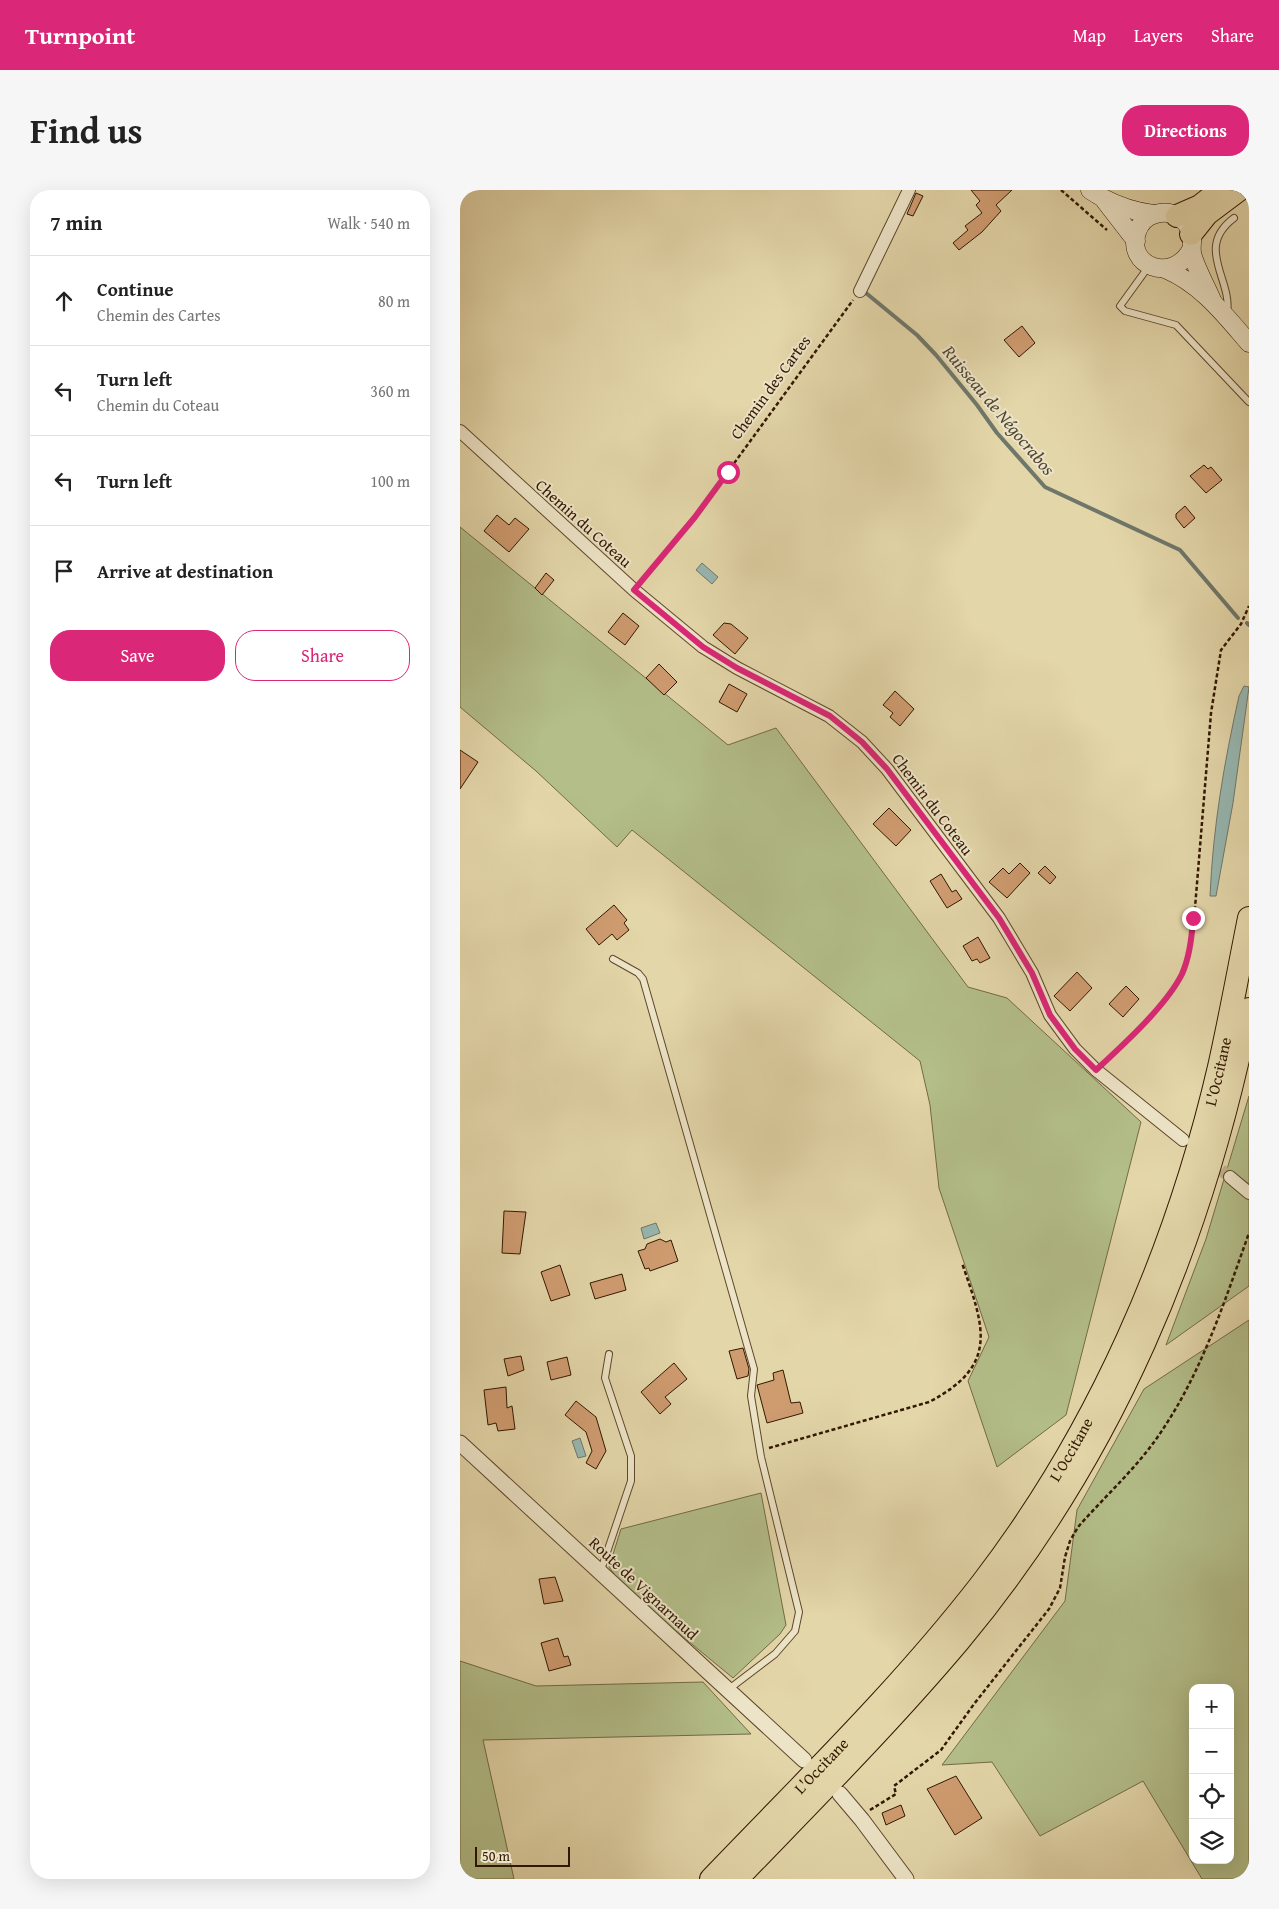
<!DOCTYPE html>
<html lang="en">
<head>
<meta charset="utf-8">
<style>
	body { margin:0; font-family:"Gentium Book Plus",serif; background:#f6f6f6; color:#222 }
	.controls { position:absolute; right:15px; bottom:15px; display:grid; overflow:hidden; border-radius:10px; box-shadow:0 5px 20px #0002 }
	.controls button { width:45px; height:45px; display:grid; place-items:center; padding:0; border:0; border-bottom:1px solid #e0e0e0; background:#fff; color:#222; font:25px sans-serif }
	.scale { position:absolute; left:15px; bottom:12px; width:95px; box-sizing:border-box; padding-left:5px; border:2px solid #321702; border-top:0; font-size:14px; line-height:18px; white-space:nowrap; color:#321702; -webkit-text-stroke:4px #ede4c7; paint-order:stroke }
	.stop { position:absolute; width:15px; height:15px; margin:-11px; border:4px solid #db2777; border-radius:50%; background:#fff }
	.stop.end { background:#db2777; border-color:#fff; box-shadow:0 1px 5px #0008 }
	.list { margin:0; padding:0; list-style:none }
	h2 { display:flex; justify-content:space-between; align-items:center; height:65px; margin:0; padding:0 20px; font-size:21px }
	h2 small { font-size:16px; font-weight:400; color:#767676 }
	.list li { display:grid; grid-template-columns:32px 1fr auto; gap:15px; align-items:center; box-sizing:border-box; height:90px; padding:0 20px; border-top:1px solid #e0e0e0 }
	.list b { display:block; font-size:19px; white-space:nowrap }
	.list p { margin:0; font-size:16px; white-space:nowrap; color:#767676 }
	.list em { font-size:16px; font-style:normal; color:#767676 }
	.actions { display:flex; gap:10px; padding:15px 20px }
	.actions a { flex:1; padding:11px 0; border:1px solid #db2777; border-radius:20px; text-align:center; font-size:18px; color:#db2777 }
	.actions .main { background:#db2777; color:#fff }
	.icon { flex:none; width:28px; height:28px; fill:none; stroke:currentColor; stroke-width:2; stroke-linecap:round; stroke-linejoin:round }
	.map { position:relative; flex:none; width:789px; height:1689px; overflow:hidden; border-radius:20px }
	header { display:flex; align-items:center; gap:30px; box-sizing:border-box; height:70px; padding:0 25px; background:#db2777; color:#fff }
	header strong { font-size:24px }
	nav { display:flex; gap:28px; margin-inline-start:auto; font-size:18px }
	.intro { display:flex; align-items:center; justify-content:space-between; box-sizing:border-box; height:120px; padding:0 30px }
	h1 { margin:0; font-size:35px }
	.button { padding:12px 22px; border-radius:20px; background:#db2777; color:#fff; font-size:18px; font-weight:700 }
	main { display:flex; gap:30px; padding:0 30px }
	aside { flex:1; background:#fff; border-radius:20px; box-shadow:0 5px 20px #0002 }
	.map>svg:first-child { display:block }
</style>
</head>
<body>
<header>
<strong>Turnpoint</strong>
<nav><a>Map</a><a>Layers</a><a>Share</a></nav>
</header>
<div class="intro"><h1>Find us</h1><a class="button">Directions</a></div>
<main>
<aside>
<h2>7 min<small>Walk · 540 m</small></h2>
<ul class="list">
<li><svg class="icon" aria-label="ahead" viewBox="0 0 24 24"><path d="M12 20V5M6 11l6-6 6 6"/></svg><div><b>Continue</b><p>Chemin des Cartes</p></div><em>80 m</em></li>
<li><svg class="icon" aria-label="left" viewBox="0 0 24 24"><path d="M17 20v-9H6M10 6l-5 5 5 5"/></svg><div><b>Turn left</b><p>Chemin du Coteau</p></div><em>360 m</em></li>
<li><svg class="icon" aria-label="left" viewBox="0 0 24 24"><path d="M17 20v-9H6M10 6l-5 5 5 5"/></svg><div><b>Turn left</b></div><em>100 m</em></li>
<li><svg class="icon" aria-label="arrive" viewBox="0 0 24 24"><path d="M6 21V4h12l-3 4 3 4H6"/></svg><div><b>Arrive at destination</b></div></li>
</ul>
<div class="actions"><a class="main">Save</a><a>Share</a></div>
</aside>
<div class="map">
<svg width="789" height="1689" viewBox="0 0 789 1689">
	<rect width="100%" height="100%" fill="#e3d6a9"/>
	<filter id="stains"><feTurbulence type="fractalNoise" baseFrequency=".004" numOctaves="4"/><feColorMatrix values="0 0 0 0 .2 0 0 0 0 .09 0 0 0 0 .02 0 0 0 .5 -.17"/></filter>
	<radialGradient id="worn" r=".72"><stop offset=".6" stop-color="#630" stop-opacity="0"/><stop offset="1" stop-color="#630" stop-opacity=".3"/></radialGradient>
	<!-- green -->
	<g fill="#b3be89" stroke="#726a46" fill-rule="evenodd">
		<polygon points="0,337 268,555 316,538 508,797 547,808 681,932 606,1225 537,1277 508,1191 529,1147 479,998 470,915 460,871 172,640 157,657 76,581 0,517"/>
		<polygon points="789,906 789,1096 706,1155 746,1049"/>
		<path d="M789 1130V1689H742L683 1591 580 1646 532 1572 482 1575 605 1411 617 1320 684 1199ZM733 1498H770V1670H733Z"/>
		<polygon points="301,1303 326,1435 320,1444 273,1488 165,1399 149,1377 161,1339"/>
		<polygon points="0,1471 76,1496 243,1492 291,1544 23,1550 54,1689 0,1689"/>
	</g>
	<!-- water -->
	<g fill="#97b7b1" stroke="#6f776b">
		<polygon points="242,373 258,387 252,394 236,380"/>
		<path d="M784 496 789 497 773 613 756 706H750C753 637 764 573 779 506Z"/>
		<polygon points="196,1033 200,1043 184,1049 181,1038"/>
		<polygon points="120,1248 126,1266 118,1268 112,1251"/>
	</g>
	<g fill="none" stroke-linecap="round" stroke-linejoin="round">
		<!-- stream -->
		<g stroke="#6f776b" stroke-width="4">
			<polyline points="406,103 457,145 476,165 517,215 537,243 585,297 720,360 778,428"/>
			<polyline points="787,433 789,435"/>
		</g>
	</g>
	<!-- building -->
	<g fill="#cf9c70" stroke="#321702">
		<polygon points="511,0 552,0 536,15 541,21 522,42 499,60 493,53 508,40 505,36 522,23 516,15 520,11"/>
		<polygon points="456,3 463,6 453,26 447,24"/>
		<polygon points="562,136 575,153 559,167 544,150"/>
		<polygon points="744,275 748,279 751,277 762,290 746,303 730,286"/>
		<polygon points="725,316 735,328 724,338 716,328 716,324"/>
		<polygon points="37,325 49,335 55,328 69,339 49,362 24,341"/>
		<polygon points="86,383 94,390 82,405 75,398"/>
		<polygon points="163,423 179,436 165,455 148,442"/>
		<polygon points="264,433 271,434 288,448 275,464 253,445"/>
		<polygon points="199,474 217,492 204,505 186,488"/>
		<polygon points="269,494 287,504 277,522 259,512"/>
		<polygon points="435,501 454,519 440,536 430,527 433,523 423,515"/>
		<polygon points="0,560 18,572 0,599"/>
		<polygon points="429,618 451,640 436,656 413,634"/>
		<polygon points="560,673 570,683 547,708 529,692 543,678 549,684"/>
		<polygon points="585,676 596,687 590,694 578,683"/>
		<polygon points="481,684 492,702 496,700 502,709 487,718 470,691"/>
		<polygon points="154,715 167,730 164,733 169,740 157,750 152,744 139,755 126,739"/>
		<polygon points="518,747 530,768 520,773 517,769 512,771 503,756"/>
		<polygon points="617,782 632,798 610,821 594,806"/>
		<polygon points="666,796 679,809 663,827 649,814"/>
		<polygon points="44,1021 66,1022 60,1064 42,1063"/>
		<polygon points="200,1049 206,1052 211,1050 218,1071 190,1081 189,1078 185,1079 178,1061 185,1059 187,1054"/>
		<polygon points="100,1075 110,1105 91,1111 81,1082"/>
		<polygon points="162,1084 166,1100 135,1109 130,1093"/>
		<polygon points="283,1158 289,1179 288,1186 277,1189 269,1161"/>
		<polygon points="61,1166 64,1180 48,1186 44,1169"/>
		<polygon points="107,1167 111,1185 91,1190 87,1172"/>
		<polygon points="214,1173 227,1189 205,1207 211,1214 200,1224 181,1202"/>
		<polygon points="323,1180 331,1213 340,1212 343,1223 307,1233 297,1195 314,1190 313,1183"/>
		<polygon points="46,1197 47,1218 52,1216 55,1239 38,1241 36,1233 28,1235 24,1200"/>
		<polygon points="116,1211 136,1227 146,1261 136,1279 126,1273 132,1261 126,1242 105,1225"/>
		<polygon points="95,1387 103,1411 84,1414 79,1389"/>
		<polygon points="98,1448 104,1467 108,1466 111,1475 89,1481 81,1453"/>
		<polygon points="496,1586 522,1628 495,1645 467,1599"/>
		<polygon points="441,1615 445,1626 426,1635 422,1623"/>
	</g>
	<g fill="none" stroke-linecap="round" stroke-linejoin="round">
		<!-- minor-tunnel -->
		<polyline stroke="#c0b088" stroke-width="12" stroke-dasharray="12 6" stroke-linecap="butt" points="747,969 770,987"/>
		<!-- service casing -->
		<g stroke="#5e472c" stroke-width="8">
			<g id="service">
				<polyline points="689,76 660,116 665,121 716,135 789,212"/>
				<path d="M767 123C773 90 734 58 774 28"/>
				<polyline points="153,769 178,783 183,789 294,1179 291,1206 301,1267 339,1422 335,1441 315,1464 269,1499"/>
				<polyline points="141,1380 171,1291 171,1266 145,1188 149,1164"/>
			</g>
		</g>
		<!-- minor casing -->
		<g stroke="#5e472c" stroke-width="14">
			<g id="minor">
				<polyline points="400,101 449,0"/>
				<polyline points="0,241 174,400 243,457 277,478 369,526 402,552 427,579 539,728 572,783 590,825 615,859 636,880 723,950"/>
				<polyline points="770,987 789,1003"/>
			</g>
		</g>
		<!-- tertiary casing -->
		<g stroke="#5e472c" stroke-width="17">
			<g id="tertiary">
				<polyline points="0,1253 344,1570"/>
				<polyline points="380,1604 402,1630 446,1689"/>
			</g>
		</g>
		<!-- secondary casing -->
		<g stroke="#321702" stroke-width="19">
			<g id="secondary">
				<path d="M630 0C649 13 671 21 693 24"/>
				<polyline points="645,11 676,51"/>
				<path d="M731 60C712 94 665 76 677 42 680 33 687 26 696 24 711 19 728 29 732 45 733 53 730 59 733 67 738 82 746 96 752 110"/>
				<path d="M705 79C741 94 764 124 789 153"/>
			</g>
		</g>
		<!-- motorway casing -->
		<g stroke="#321702" stroke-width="24">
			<g id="motorway">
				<polyline points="717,26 740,16 754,5"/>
				<polyline points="731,44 747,24 779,0"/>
				<path id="s1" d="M251 1689C344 1592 440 1499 522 1393 638 1242 716 1062 759 877 770 828 779 778 789 728"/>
				<path d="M277 1689C352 1611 429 1534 499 1451 654 1265 741 1054 789 819"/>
			</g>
		</g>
		<!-- path -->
		<g stroke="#321702" stroke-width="2.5" stroke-dasharray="4 2.5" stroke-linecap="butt">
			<polyline points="601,0 647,40"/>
			<polyline points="182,391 235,327 393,110"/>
			<path d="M645 871C668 850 709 812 722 783 728 770 731 756 733 742L751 523 761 460 781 434 789 416"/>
			<path d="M309 1258 469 1212C540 1175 524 1137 502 1073"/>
			<path d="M410 1620 436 1604 434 1596 481 1560 514 1514 589 1419 600 1398 605 1367 610 1351 618 1337C646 1305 680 1275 703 1239 743 1179 765 1110 789 1043"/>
		</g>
		<!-- service -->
		<use href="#service" stroke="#ede4c7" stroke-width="6"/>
		<!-- minor -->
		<use href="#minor" stroke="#ede4c7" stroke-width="12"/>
		<!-- tertiary -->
		<use href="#tertiary" stroke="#ede4c7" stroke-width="15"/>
		<!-- secondary -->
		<use href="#secondary" stroke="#ede4c7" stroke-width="18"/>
		<!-- motorway -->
		<use href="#motorway" stroke="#e3d6a9" stroke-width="22"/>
	</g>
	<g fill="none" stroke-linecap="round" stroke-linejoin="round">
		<!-- route -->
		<path stroke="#db2777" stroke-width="6" d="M268 282 235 327 174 400 243 457 277 478 370 526 402 552 427 579 539 728 572 783 590 825 615 859 636 880C663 855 706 816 722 784 730 766 732 747 733 728"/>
	</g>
	<g text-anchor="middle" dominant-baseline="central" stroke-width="4" stroke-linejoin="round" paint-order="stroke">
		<!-- street labels -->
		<g font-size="16" fill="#321702" stroke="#ede4c7">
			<text transform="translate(310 197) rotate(-54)">Chemin des Cartes</text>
			<text transform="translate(124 333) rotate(42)">Chemin du Coteau</text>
			<text transform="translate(473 614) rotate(53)">Chemin du Coteau</text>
			<text stroke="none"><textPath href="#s1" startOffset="969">L'Occitane</textPath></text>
			<text stroke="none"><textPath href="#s1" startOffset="562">L'Occitane</textPath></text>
			<text transform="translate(184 1398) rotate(43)">Route de Vignarnaud</text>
			<text stroke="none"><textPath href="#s1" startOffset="158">L'Occitane</textPath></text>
		</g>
		<!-- water labels -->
		<g font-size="18" font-style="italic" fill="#504737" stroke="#ede4c7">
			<text transform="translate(539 220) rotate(50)">Ruisseau de Négocrabos</text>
		</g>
	</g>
	<rect width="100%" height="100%" filter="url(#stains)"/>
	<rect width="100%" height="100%" fill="url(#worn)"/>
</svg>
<div class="controls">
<button>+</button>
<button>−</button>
<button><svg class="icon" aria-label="locate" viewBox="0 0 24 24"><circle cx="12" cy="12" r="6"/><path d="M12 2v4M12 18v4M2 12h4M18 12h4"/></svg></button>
<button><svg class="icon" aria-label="layers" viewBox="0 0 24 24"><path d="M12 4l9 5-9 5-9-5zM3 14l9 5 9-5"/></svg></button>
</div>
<div class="scale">50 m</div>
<div class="stop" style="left:268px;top:282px"></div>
<div class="stop end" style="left:733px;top:728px"></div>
</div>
</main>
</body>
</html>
